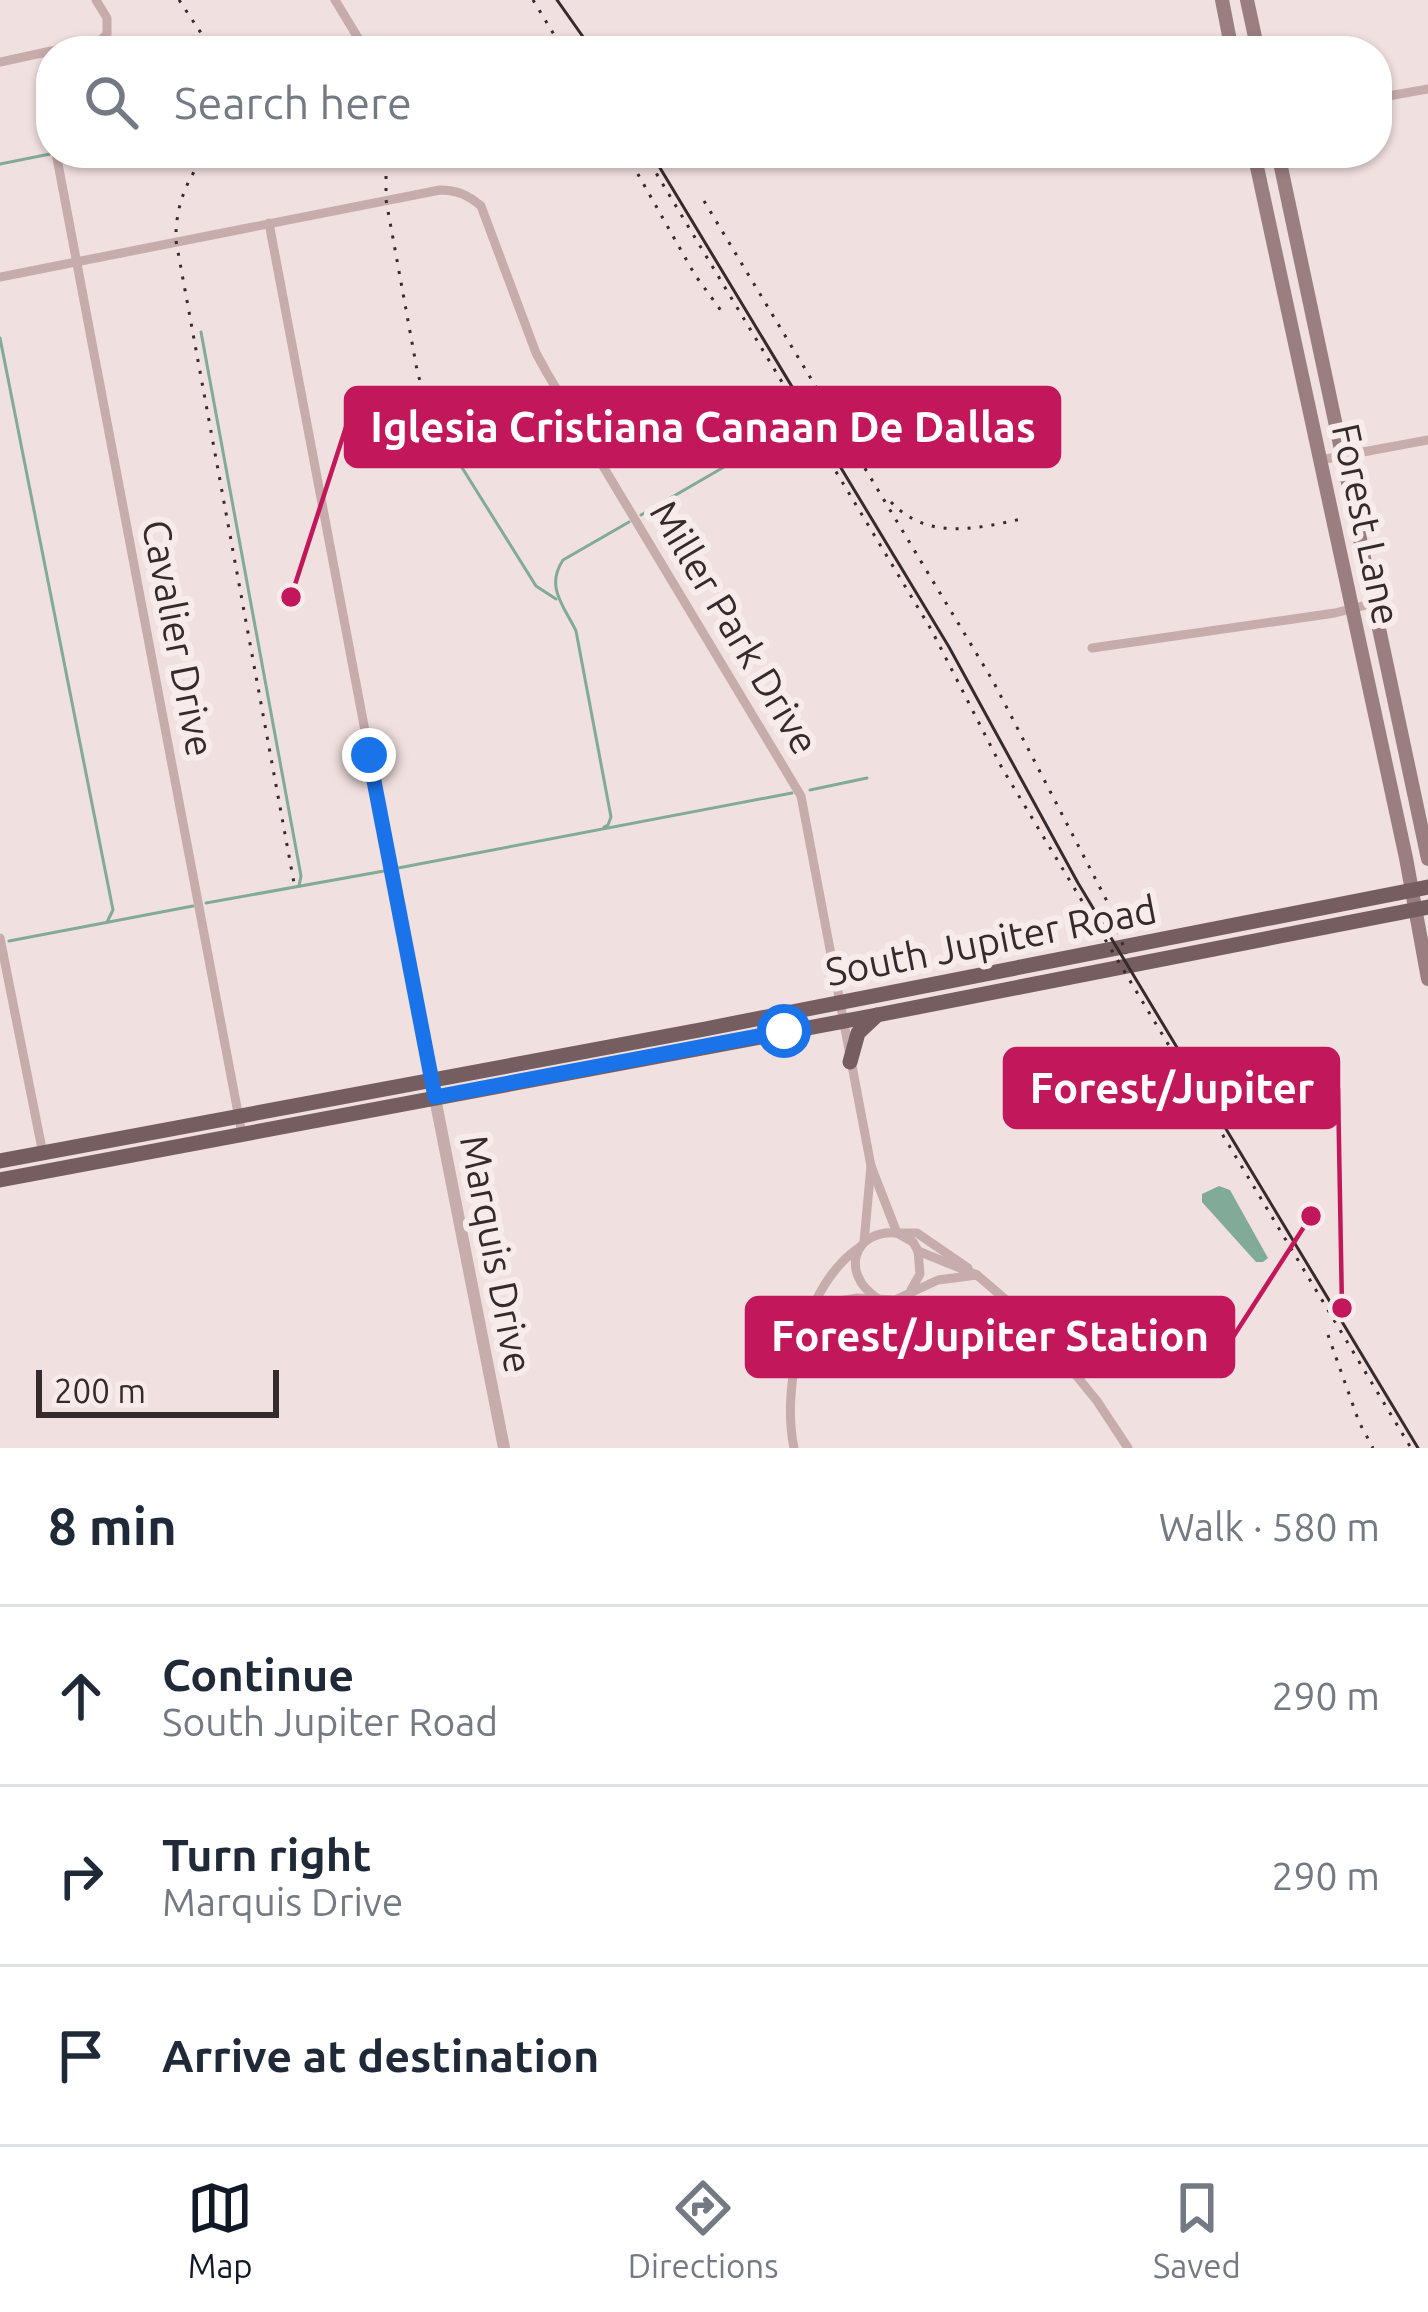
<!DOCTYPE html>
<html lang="en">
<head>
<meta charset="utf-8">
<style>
	body { margin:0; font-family:Ubuntu,sans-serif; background:#f6f6f7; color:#1f2937 }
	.scale { position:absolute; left:36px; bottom:30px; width:243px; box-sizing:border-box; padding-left:12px; border:6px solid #362a2c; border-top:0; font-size:33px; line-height:42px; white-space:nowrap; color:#362a2c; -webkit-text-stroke:9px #f8eceb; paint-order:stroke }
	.stop { position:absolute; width:36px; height:36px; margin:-27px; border:9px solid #1a73e8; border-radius:50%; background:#fff }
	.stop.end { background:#1a73e8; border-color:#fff; box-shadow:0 3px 12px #0008 }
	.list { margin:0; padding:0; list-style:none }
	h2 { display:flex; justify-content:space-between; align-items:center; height:156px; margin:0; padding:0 48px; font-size:51px }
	h2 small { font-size:39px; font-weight:400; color:#747a83 }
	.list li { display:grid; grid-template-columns:78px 1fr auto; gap:36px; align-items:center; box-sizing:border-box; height:180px; padding:0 48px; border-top:3px solid #e0e1e3 }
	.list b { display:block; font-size:45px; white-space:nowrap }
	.list p { margin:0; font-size:39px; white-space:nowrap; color:#747a83 }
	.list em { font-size:39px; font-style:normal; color:#747a83 }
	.icon { flex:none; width:66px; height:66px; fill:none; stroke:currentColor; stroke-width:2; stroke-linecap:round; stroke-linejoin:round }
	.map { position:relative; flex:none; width:1428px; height:1448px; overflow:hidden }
	.search { position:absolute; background:#fff; box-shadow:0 3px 9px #0004; left:36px; right:36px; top:36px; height:132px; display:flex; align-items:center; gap:30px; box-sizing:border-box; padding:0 42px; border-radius:48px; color:#747a83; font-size:45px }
	.sheet { height:696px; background:#fff }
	nav { display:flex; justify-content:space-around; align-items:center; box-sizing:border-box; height:168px; border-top:3px solid #e0e1e3; background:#fff; font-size:33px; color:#747a83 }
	nav a { display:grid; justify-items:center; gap:6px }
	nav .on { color:#111827 }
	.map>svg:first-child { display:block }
</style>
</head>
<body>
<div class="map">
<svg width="1428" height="1448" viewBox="0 0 1428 1448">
	<rect width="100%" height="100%" fill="#f0e0df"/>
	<!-- water -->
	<polygon fill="#81aa99" points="1219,1186 1230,1190 1268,1258 1263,1262 1256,1262 1202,1202 1202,1194"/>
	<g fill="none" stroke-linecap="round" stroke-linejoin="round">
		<!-- stream -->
		<g stroke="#81aa99" stroke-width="3">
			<polyline points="603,39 629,40 658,51"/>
			<polyline points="0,164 50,154"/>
			<polyline points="201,332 301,876 299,886"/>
			<polyline points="0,338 113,910 107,922"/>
			<polyline points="451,450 536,586 556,599"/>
			<polyline points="641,515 788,430"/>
			<polyline points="810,790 867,778"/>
			<path d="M604 827 608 825 611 817 576 631C564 606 545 587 563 560L629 522"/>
			<polyline points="398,868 792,793"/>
			<polyline points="206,903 384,871"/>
			<polyline points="9,941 193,906"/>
		</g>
		<!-- minor -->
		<g stroke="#c7acac" stroke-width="9">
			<polyline points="335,0 366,51"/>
			<polyline points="53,51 100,41 107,34 107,18 96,0"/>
			<polyline points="0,62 51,51"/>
			<polyline points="1377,98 1428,89"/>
			<polyline points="56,153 242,1134"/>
			<polyline points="269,223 431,1080"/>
			<path d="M0 277 440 190C457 190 468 195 481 206L536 353 547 373 801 796 871 1166 897 1233 913 1242 918 1251 977 1275 1034 1324 1097 1401 1128 1448"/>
			<polyline points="1320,460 1428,440"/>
			<polyline points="1092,648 1335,613 1374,603"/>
			<polyline points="0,938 43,1154"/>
			<polyline points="900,1233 917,1233 968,1268"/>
			<polyline points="864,1242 871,1166"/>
			<polyline points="911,1290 920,1274 918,1251"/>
			<path d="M877 1298C840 1274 853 1229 897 1233"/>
			<polyline points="806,1326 833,1302 857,1298 895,1300 938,1280 977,1275"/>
			<path d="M794 1448C781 1386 804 1284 860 1247"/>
		</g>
		<!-- tertiary -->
		<polyline stroke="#c7acac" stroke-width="12" points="434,1093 504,1448"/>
		<!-- secondary -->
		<g stroke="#9a7e80" stroke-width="14">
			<polyline points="1222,0 1232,51"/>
			<polyline points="1247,0 1258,51"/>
			<polyline points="1254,153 1406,858 1428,979"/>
			<polyline points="1278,153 1428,859"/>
		</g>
		<!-- primary -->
		<g stroke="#765d60" stroke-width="15">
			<polyline points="850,1062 858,1033 877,1015"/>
			<polyline points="0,1161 705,1029 1428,887"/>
			<polyline points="0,1180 877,1015 1428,907"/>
		</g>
		<!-- tram -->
		<g stroke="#362a2c" stroke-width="3">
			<polyline points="557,0 593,51"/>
			<polyline points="651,153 949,647 1078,883 1418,1448"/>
		</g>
		<!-- rail -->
		<g stroke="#362a2c" stroke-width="3" stroke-dasharray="3 9" stroke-linecap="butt">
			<polyline points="179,0 213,51"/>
			<polyline points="533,0 564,51"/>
			<path d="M208 153C186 178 175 208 176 241L294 883"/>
			<polyline points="392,153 386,173 386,200 417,370 424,396 447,438"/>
			<polyline points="626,153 695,275 722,312"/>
			<polyline points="644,153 932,631 1002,768 1411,1448"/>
			<polyline points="704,201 993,681 1110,907 1126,954"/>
			<path d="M891 502C929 542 979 528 1026 518"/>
			<polyline points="1328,1335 1359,1422 1373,1448"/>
		</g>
	</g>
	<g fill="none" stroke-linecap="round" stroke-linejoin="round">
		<!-- route -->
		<polyline stroke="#1a73e8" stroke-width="15" points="369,755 435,1097 784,1031"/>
	</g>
	<g text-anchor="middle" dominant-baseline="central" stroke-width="12" stroke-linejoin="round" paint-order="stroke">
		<!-- street labels -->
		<g font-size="39" fill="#362a2c" stroke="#f8eceb">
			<text transform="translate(1367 524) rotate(78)">Forest Lane</text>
			<text transform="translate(735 627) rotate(59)">Miller Park Drive</text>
			<text transform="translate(179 638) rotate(79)">Cavalier Drive</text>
			<text transform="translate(991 940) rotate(-11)">South Jupiter Road</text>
			<text transform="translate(497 1254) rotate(79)">Marquis Drive</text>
		</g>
	</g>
	<!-- callouts -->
	<path fill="none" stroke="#c2185b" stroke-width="4.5" d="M291 597L346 427M1342 1308L1338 1088M1311 1216L1233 1337"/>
	<g fill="#c2185b" stroke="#f8eceb" stroke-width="4.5">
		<circle cx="291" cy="597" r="12"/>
		<circle cx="1342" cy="1308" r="12"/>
		<circle cx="1311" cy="1216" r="12"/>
	</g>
	<g fill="#c2185b" stroke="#c2185b" stroke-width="4.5">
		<rect x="346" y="388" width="713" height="78" rx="12"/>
		<rect x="1005" y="1049" width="333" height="78" rx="12"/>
		<rect x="747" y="1298" width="486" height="78" rx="12"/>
	</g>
	<g font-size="42" text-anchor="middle" font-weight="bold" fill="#fff">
		<text x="703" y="442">Iglesia Cristiana Canaan De Dallas</text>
		<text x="1172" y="1103">Forest/Jupiter</text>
		<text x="990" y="1351">Forest/Jupiter Station</text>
	</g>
</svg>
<div class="scale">200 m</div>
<div class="stop" style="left:784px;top:1031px"></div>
<div class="stop end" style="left:369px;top:755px"></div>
<div class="search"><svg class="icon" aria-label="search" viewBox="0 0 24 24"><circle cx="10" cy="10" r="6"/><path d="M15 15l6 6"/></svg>Search here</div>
</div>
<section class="sheet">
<h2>8 min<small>Walk · 580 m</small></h2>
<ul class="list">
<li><svg class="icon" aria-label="ahead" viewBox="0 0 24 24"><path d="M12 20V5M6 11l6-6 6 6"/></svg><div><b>Continue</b><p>South Jupiter Road</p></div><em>290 m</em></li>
<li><svg class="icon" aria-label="right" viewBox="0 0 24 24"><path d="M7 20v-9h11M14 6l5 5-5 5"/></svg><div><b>Turn right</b><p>Marquis Drive</p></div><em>290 m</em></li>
<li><svg class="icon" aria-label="arrive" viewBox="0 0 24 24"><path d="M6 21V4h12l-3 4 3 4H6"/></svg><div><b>Arrive at destination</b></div></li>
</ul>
</section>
<nav>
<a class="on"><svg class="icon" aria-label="map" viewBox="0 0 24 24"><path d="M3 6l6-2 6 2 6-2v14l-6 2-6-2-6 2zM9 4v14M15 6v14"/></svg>Map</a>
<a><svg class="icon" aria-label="directions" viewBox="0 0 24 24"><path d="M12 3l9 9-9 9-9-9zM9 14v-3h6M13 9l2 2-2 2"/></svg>Directions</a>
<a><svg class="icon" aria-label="saved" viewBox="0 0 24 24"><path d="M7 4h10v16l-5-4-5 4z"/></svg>Saved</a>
</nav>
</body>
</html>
